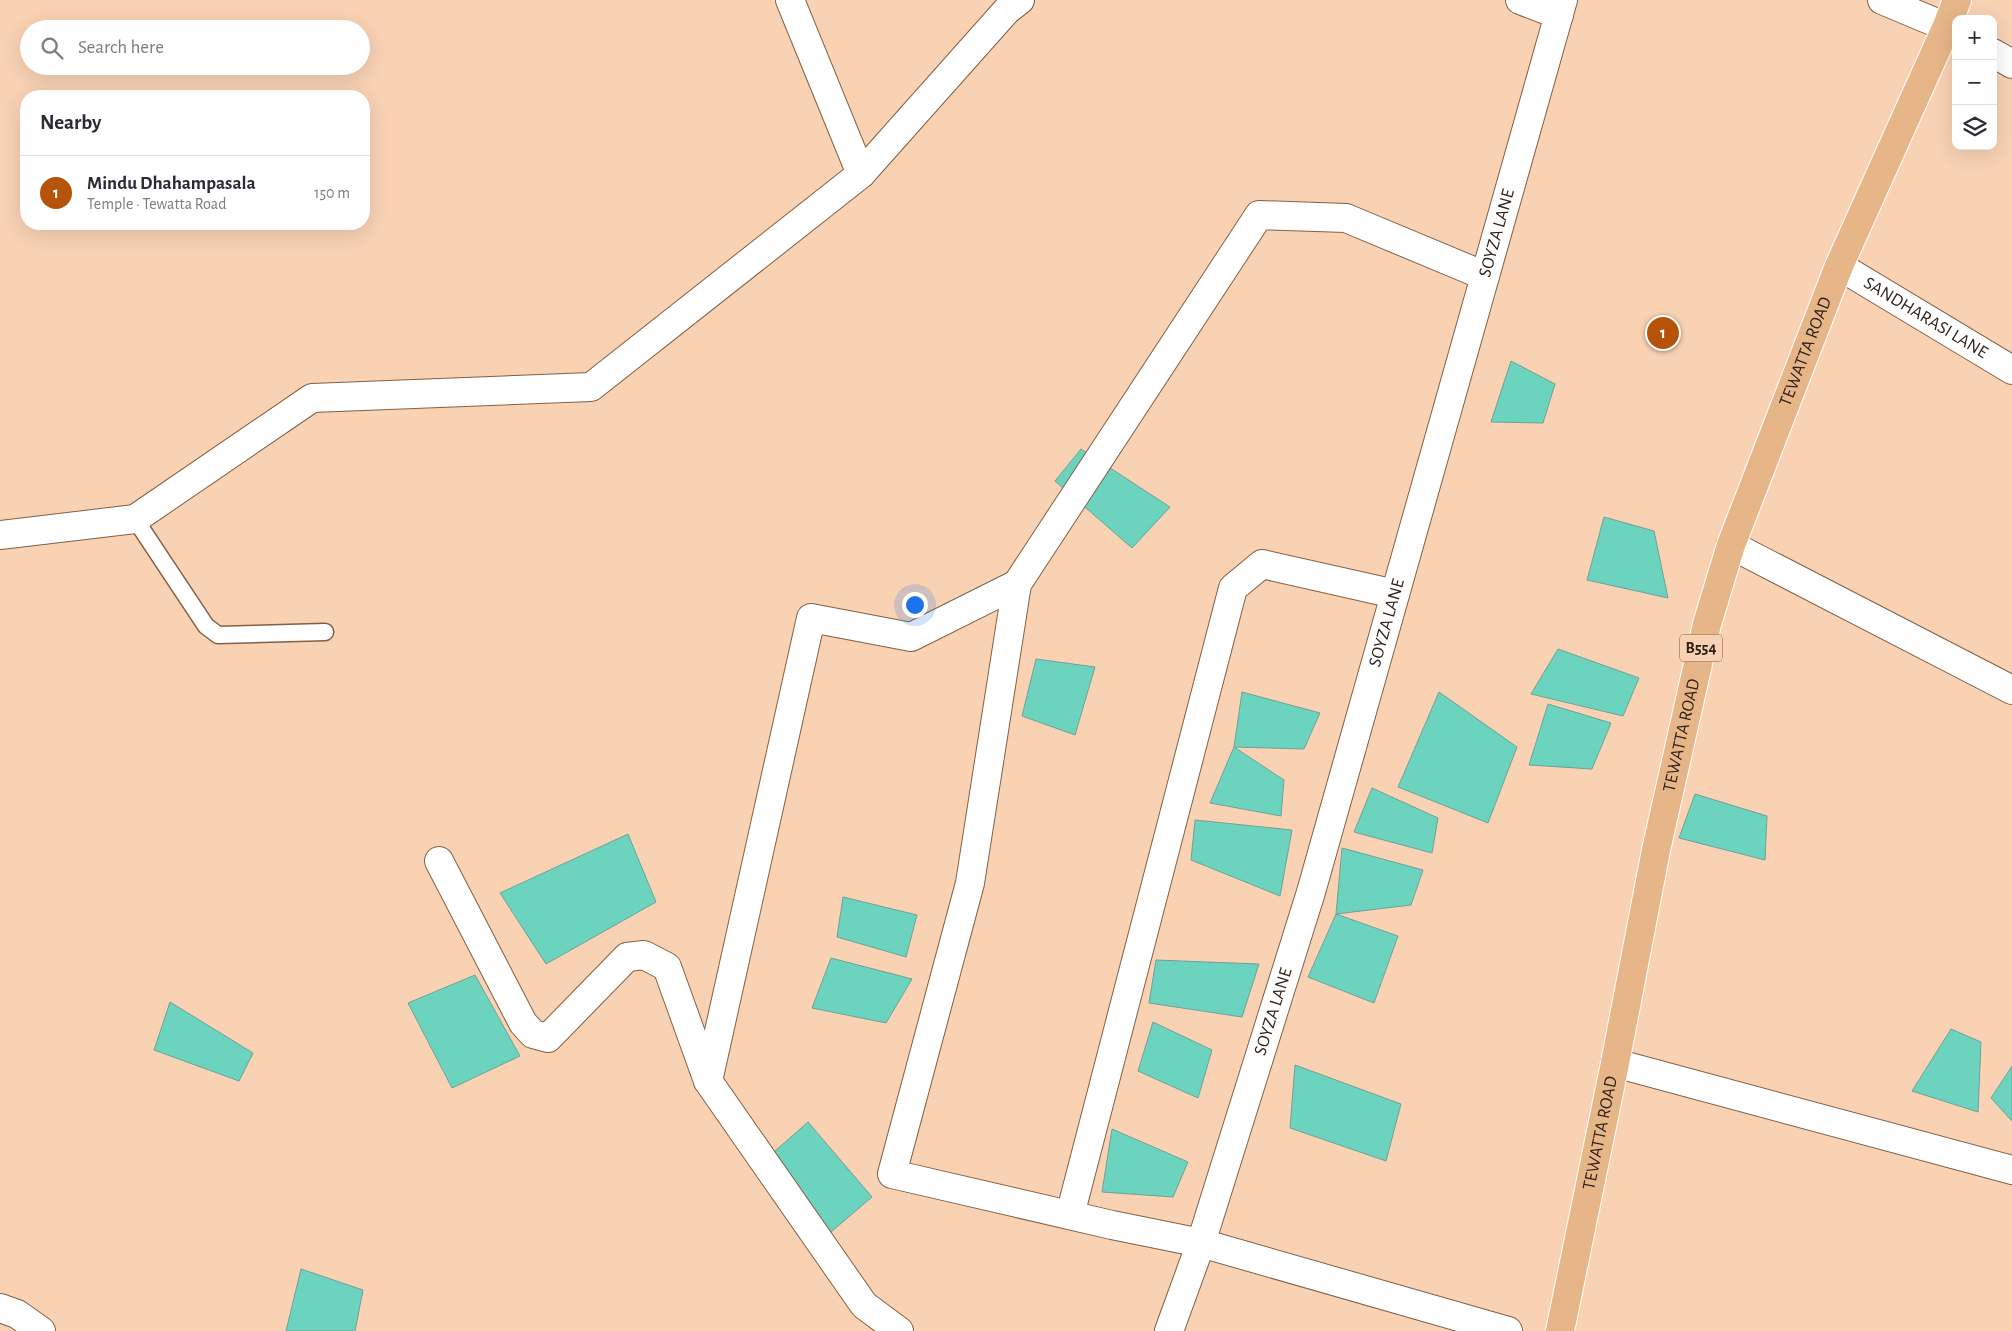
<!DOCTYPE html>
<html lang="en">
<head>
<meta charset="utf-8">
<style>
	body { margin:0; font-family:"Alegreya Sans",sans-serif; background:#f7f7f7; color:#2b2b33 }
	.controls { position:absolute; right:15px; top:15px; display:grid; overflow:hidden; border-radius:10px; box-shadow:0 5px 20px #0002 }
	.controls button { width:45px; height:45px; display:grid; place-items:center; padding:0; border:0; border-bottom:1px solid #e1e1e2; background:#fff; color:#2b2b33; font:25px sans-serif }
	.you { position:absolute; left:914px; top:604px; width:18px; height:18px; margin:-12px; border:4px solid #fff; border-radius:50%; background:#1a73e8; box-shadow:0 0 0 8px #1a73e833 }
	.badge { display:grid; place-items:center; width:32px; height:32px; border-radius:50%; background:#b45309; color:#fff; font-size:16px; font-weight:700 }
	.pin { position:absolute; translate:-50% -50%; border:2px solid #fff; box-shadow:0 1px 5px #0006 }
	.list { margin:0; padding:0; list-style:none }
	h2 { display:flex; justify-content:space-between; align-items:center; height:65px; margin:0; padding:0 20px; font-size:21px }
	h2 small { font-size:16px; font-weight:400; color:#7c7c81 }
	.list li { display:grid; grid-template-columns:32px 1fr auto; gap:15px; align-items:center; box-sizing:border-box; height:75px; padding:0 20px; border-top:1px solid #e1e1e2 }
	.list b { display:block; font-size:19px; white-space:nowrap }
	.list p { margin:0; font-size:16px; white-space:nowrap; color:#7c7c81 }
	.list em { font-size:16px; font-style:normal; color:#7c7c81 }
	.icon { flex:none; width:28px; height:28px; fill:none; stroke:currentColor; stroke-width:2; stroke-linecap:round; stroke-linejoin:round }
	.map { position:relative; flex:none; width:2012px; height:1331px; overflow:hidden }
	.search { position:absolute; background:#fff; box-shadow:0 5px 20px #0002; left:20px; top:20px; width:350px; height:55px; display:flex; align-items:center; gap:12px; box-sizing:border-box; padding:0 18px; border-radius:28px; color:#7c7c81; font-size:19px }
	.panel { position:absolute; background:#fff; box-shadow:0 5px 20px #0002; left:20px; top:90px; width:350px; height:140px; border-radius:20px }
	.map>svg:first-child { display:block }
</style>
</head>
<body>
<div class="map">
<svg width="2012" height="1331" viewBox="0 0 2012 1331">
	<rect width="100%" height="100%" fill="#f9d2b4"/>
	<!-- building -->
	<g fill="#6cd3bf" stroke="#6da297">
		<polygon points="1511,361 1555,384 1543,423 1491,422"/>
		<polygon points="1081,449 1170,507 1132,548 1055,481"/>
		<polygon points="1604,517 1654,531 1668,598 1587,580"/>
		<polygon points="1558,649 1639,678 1623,716 1531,694"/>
		<polygon points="1036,659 1095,667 1075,735 1022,716"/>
		<polygon points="1242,692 1320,713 1304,749 1234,747"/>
		<polygon points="1439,692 1517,747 1488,823 1398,787"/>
		<polygon points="1548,704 1611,723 1592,769 1529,765"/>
		<polygon points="1234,747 1284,780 1281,816 1210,803"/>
		<polygon points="1372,788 1438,818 1432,853 1354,832"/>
		<polygon points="1695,794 1767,816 1765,860 1679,838"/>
		<polygon points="1195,820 1292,830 1280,896 1191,860"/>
		<polygon points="628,834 656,902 546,964 500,893"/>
		<polygon points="1342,848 1423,870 1411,905 1336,914"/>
		<polygon points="843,897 917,915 906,957 837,937"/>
		<polygon points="1336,914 1398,936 1374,1003 1308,977"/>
		<polygon points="831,958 912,979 886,1023 812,1008"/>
		<polygon points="1156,960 1259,964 1242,1017 1149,1003"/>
		<polygon points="475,975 520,1056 452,1088 408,1003"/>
		<polygon points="170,1002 253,1053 239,1081 154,1050"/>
		<polygon points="1153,1022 1212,1050 1198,1098 1138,1071"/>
		<polygon points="1951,1029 1981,1042 1978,1112 1912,1091"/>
		<polygon points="1295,1065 1401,1104 1386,1161 1290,1128"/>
		<polygon points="2012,1066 2012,1121 1991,1098"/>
		<polygon points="808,1122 872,1197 831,1232 767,1158"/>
		<polygon points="1112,1129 1188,1162 1173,1197 1102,1192"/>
		<polygon points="301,1269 363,1290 355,1331 286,1331"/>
	</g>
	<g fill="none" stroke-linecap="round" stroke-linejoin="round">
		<!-- service casing -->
		<g stroke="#826045" stroke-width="19">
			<polyline id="service" points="135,519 206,626 218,635 325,632"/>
		</g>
		<!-- minor casing -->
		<g stroke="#826045" stroke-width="30">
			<g id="minor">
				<polyline points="790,0 861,174 1007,10 1020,0"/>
				<polyline points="1520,0 1559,15"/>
				<polyline points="1882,0 1956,31"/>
				<polyline points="1993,53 2012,64"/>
				<path id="s1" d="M1839 266 2012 370"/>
				<polyline points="1485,276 1346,218 1259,215 1017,584 970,883 892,1174 1112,1225 1201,1243 1508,1331"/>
				<polyline points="0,535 135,519 312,398 591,387 861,174"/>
				<polyline points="1731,545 2012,690"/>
				<polyline points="439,861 523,1023 533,1034 548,1038 627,957 644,955 667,967 708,1081"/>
				<polyline points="1615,1063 2012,1170"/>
				<polyline points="1070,1215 1233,588 1262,564 1395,594"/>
				<polyline points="0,1308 17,1314 41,1331"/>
				<polyline points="899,1331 864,1305 708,1081 811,618 911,637 1017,584"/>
				<path id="s2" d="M1169 1331 1201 1243 1311 892 1563 0"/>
			</g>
		</g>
		<!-- primary casing -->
		<g stroke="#fff" stroke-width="30">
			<g id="primary">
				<path id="s3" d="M1560 1331 1615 1063 1656 850 1707 624 1731 545 1839 266 1947 26 1957 0"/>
			</g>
		</g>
		<!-- service -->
		<use href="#service" stroke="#fff" stroke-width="16"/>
		<!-- minor -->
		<use href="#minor" stroke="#fff" stroke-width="28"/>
		<!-- primary -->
		<use href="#primary" stroke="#e6b689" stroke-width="28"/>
	</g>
	<g text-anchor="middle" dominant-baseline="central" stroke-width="4.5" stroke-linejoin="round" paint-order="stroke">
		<!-- shield labels -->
		<rect fill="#f9d2b4" stroke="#6c5645" stroke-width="1" x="1680" y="634.5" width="42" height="27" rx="4"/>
		<g font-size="16" font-weight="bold" fill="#2f2116">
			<text x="1701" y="648">B554</text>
		</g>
		<!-- street labels -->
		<g font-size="18" fill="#2f2116" stroke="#f9d2b4">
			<text stroke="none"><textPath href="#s2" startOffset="1146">SOYZA LANE</textPath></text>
			<text stroke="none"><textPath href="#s1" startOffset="101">SANDHARASI LANE</textPath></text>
			<text stroke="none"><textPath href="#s3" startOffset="1012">TEWATTA ROAD</textPath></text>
			<text stroke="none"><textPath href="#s2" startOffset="741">SOYZA LANE</textPath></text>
			<text stroke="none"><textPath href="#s3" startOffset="608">TEWATTA ROAD</textPath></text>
			<text stroke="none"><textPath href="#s2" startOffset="336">SOYZA LANE</textPath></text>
			<text stroke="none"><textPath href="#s3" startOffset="202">TEWATTA ROAD</textPath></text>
		</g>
	</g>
</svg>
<div class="controls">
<button>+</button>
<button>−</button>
<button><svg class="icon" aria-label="layers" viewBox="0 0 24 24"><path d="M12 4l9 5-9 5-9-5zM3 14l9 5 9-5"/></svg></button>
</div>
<div class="you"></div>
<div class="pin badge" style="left:1663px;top:333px">1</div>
<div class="search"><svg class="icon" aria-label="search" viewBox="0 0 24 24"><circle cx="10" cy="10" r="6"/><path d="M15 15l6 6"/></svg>Search here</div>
<section class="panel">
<h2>Nearby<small></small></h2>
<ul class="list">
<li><span class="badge">1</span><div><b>Mindu Dhahampasala</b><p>Temple · Tewatta Road</p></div><em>150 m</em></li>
</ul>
</section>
</div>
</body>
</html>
